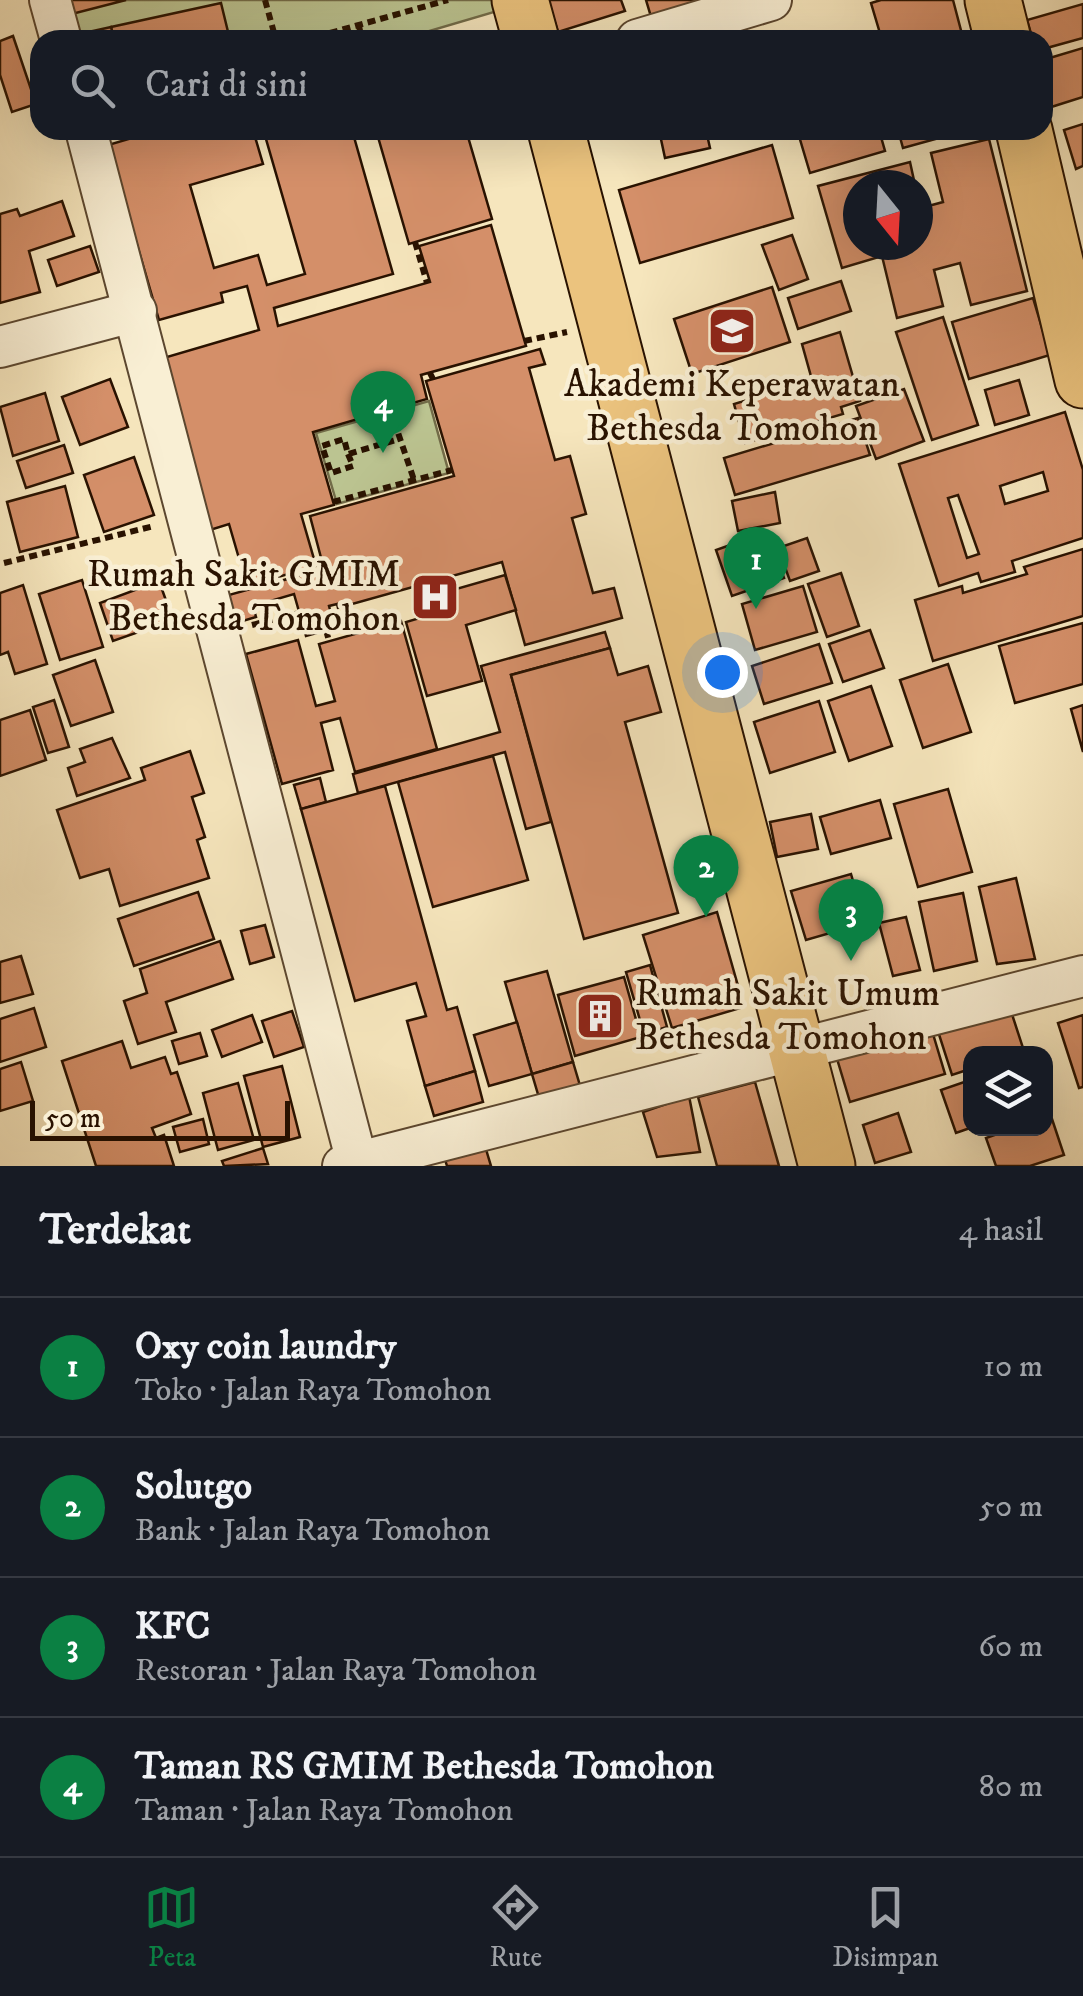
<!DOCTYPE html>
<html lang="id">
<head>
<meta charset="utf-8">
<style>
	body { margin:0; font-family:"IM FELL DW Pica",serif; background:#242831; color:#f1f3f6 }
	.controls { position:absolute; right:30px; bottom:30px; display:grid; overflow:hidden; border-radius:20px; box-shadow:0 10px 40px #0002 }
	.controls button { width:90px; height:90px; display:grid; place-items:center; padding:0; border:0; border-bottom:2px solid #363941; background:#171b24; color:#f1f3f6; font:50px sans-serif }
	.compass { position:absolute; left:843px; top:170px; width:90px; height:90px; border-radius:50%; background:#171b24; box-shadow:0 10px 40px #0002; rotate:162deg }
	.scale { position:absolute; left:30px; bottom:25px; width:260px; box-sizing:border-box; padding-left:10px; border:5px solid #291200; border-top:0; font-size:28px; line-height:35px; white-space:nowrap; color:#291200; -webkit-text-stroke:8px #f9efd4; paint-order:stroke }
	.you { position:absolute; left:722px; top:672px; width:35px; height:35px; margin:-25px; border:8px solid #fff; border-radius:50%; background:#1a73e8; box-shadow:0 0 0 15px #1a73e833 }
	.badge { display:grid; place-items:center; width:65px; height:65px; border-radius:50%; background:#0b8043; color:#fff; font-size:32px; font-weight:700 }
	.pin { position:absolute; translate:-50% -82px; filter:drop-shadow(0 2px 5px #0008) }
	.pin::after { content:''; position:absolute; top:52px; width:35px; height:30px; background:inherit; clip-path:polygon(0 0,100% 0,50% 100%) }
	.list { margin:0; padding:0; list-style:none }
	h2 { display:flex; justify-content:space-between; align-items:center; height:130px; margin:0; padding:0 40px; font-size:42px }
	h2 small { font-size:32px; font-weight:400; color:#9ea1a6 }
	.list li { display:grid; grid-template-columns:65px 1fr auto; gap:30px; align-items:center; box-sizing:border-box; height:140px; padding:0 40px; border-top:2px solid #363941 }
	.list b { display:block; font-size:38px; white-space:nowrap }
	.list p { margin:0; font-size:32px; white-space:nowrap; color:#9ea1a6 }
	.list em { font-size:32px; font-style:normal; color:#9ea1a6 }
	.icon { flex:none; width:55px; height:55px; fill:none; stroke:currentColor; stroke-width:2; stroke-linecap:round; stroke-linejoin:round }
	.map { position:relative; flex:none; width:1083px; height:1166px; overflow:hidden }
	.search { position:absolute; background:#171b24; box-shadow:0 10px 40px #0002; left:30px; right:30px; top:30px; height:110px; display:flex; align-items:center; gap:25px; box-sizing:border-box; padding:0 35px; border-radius:30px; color:#9ea1a6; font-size:38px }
	.sheet { height:690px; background:#171b24 }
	nav { display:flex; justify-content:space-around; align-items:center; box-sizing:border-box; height:140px; border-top:2px solid #363941; background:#171b24; font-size:28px; color:#9ea1a6 }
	nav a { display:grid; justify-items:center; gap:5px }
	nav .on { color:#0b8043 }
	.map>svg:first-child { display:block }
</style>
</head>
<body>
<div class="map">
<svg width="1083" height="1166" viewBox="0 0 1083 1166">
	<rect width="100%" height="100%" fill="#f6e6bd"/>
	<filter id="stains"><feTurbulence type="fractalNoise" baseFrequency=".002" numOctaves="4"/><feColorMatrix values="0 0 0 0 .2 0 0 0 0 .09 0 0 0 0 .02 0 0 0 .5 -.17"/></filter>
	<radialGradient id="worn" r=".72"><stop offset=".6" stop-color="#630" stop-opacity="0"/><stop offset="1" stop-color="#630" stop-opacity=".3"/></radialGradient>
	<!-- green -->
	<g fill="#bcc592" stroke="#726c49" stroke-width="2.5">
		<polygon points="50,0 520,0 521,4 399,40 61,40"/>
		<polygon points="429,401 449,473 337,504 316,433"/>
	</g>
	<!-- building -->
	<g fill="#d48f69" stroke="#291200" stroke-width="2.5" fill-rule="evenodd">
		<polygon points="65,0 126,0 68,15"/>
		<polygon points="548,0 621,0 625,11 558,32"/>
		<polygon points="646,0 723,0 652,20"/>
		<polygon points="881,0 953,0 963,38 882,40 871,3"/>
		<polygon points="221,3 230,40 114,40 111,27"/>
		<polygon points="1083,4 1083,38 1043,49 1043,40 1033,40 1027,20"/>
		<polygon points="111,27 114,40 67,40 66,37"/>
		<polygon points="13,36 36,104 12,112 0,75 0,41"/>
		<polygon points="1083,48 1083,97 1048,108 1043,60"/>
		<polygon points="1083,124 1083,166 1076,169 1064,130"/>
		<polygon points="159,130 253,130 263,164 190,185 214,268 258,255 267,285 305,274 266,139 296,130 352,130 393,274 274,308 278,326 430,282 419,246 491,225 526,346 421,375 427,399 313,432 334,505 301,514 316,566 247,586 229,524 210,530 160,359 259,330 247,286 221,293 223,302 159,320 108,145"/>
		<polygon points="376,130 466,130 492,219 409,244"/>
		<polygon points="659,130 706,130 710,148 665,158"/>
		<polygon points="819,130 879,130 885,151 810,173 799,136"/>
		<polygon points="898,130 968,130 903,148"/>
		<polygon points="989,139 1027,291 971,305 960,263 934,270 943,306 897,318 882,256 842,268 818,186 910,162 915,185 858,185 858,245 918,245 918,196 921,208 943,202 931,153"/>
		<polygon points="772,145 793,218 640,263 619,190"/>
		<polygon points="62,201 74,236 29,251 40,292 0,303 0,214 17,209 20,216"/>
		<polygon points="792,235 808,279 779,290 762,245"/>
		<polygon points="90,246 99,272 57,286 48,260"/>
		<polygon points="841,281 851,311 798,329 788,298"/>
		<polygon points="772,287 790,342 692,374 674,319"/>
		<polygon points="1033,298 1050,355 969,379 952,322"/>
		<polygon points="943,317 978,425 932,440 896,332"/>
		<polygon points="840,332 860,401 841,407 843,414 745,443 734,404 812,380 802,344"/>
		<polygon points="540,349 545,364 529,368 555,460 570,456 586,514 572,518 593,593 614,588 622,618 525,645 502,562 338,608 337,604 329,606 335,628 306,636 294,594 253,606 256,617 233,624 225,596 324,569 310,516 454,476 426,381"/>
		<polygon points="110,379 128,427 80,445 62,397"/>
		<polygon points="1019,380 1029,415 995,425 985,390"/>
		<polygon points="904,389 924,441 876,459 856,406"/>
		<polygon points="45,393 59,441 13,456 0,407"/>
		<path d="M1065 412 1083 470V538L1012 561 1015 572 981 582 978 573 939 586 899 464ZM1043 472 1048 491 1005 504 1000 486ZM958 495 979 554 967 558 948 498Z"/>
		<polygon points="858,418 870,455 735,495 724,458"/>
		<polygon points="64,445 73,473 26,488 17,461"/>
		<polygon points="134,457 154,515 104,532 84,475"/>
		<polygon points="65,486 78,537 20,552 7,502"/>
		<polygon points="775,492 780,523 738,531 732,501"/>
		<polygon points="767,532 784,578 732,596 716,550"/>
		<polygon points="807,538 819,571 790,581 778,548"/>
		<polygon points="1083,549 1083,616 933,661 915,600 962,586 963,593 1027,574 1024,567"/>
		<polygon points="841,573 859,626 827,637 808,584"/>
		<polygon points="505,575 516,610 466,625 482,681 427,696 406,622 447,610 442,593"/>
		<polygon points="82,580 103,647 60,660 39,594"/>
		<polygon points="159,581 173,620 113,641 100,603"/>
		<polygon points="23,585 47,664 15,674 8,652 0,655 0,593"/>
		<polygon points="803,586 817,632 755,650 742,604"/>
		<polygon points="401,621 437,749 355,772 340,718 321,723 333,770 282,784 246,654 298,640 316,706 335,701 319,644"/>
		<polygon points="1083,623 1083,684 1015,703 999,646"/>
		<polygon points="870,630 884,668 843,682 829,644"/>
		<polygon points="605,632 610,648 511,675 551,822 526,829 505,752 358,793 353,774 500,732 481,666"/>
		<polygon points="819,644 832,683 764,704 752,666"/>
		<polygon points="610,648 618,675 648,666 661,712 625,722 678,913 584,939 511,675"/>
		<polygon points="95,660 113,712 71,726 53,675"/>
		<polygon points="948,664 971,732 923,748 900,680"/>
		<polygon points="871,686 892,746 849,761 828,701"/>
		<polygon points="54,700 69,747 48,753 33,707"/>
		<polygon points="819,701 835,752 770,773 754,722"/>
		<polygon points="1083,705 1083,752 1071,709"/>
		<polygon points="30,710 46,760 0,776 0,720"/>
		<polygon points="112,738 130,778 77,796 68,768 85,762 80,749"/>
		<polygon points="190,751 204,793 192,797 205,837 197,840 209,878 120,906 109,869 80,878 57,810 145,780 141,768"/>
		<polygon points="493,756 528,880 433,907 398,782"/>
		<polygon points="320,778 326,802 301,809 294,785"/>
		<polygon points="385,786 447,1010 457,1007 475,1071 425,1086 407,1021 426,1016 416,983 355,1001 301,809"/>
		<polygon points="948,789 972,872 918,887 894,804"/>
		<polygon points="880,800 891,838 831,854 820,817"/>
		<polygon points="811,814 818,849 777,857 770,822"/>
		<polygon points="851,874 865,923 806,940 791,891"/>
		<polygon points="1016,878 1035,959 997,964 979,887"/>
		<polygon points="198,892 214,939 134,966 118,919"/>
		<polygon points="963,893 977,961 934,971 919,902"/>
		<polygon points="717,912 744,1007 672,1028 643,935"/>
		<polygon points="906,917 920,970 893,976 879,923"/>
		<polygon points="265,925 274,957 250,964 241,931"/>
		<polygon points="220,941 233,979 166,1002 176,1032 138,1044 124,1001 147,993 140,969"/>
		<polygon points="21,956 33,994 0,1003 0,962"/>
		<polygon points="650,965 667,1027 644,1034 626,972"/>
		<polygon points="547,971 573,1062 532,1074 505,982"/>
		<polygon points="624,977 641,1037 575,1056 558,995"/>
		<polygon points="1007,999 1024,1051 970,1054 970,1069 952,1075 935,1022"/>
		<polygon points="34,1008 46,1047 0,1062 0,1019"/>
		<polygon points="292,1011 304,1047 274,1057 262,1021"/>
		<polygon points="252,1015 262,1042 222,1057 212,1030"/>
		<polygon points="1083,1015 1083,1087 1079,1088 1058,1023"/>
		<polygon points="517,1022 532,1074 489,1086 474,1035"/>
		<polygon points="930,1024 945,1074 850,1102 835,1052"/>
		<polygon points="200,1033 207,1056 179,1064 172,1041"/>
		<polygon points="122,1041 131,1068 165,1057 171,1074 177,1072 191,1114 152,1128 156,1138 164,1135 174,1166 96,1166 62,1061"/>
		<polygon points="21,1062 33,1101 0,1111 0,1069"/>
		<polygon points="573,1062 581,1089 540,1101 532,1074"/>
		<polygon points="282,1066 300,1137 263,1147 244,1076"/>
		<polygon points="475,1071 483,1102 434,1116 425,1086"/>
		<polygon points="970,1080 970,1128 956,1133 941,1090"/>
		<polygon points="755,1082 779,1166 717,1166 698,1097"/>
		<polygon points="238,1083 254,1140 218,1150 203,1093"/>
		<polygon points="689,1096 700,1152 657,1157 643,1112"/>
		<polygon points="898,1113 911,1152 875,1163 863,1125"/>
		<polygon points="1051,1116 1064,1155 1030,1166 996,1166 986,1138 1014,1128 1046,1128 1046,1118"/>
		<polygon points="203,1119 209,1144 180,1152 173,1127"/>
		<polygon points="485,1146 491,1166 447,1166 444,1156"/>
		<polygon points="263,1148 268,1164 224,1166 222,1161"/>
	</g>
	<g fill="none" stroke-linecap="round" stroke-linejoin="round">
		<!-- street casing -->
		<g stroke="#5c472f" stroke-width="44">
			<g id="street">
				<polyline points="50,0 61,40"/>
				<polyline points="637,40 771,0"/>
				<polyline points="86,130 358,1166"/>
				<polyline points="0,347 136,311"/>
				<polyline points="343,1166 1083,976"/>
			</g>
		</g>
		<!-- primary casing -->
		<g stroke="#291200" stroke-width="59">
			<g id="primary">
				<polyline points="993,0 1003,40"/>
				<polyline points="1024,130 1083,380"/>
			</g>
		</g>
		<!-- highway casing -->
		<g stroke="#291200" stroke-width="59">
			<g id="highway">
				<polyline points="520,0 531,40"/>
				<polyline points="556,130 827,1166"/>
			</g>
		</g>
		<!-- path -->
		<g stroke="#291200" stroke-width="6" stroke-dasharray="8 5" stroke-linecap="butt">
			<polyline points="265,0 276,40"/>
			<polyline points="359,26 362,40"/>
			<polyline points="305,40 448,0"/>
			<polyline points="415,242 427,283"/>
			<polyline points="524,341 567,332"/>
			<polyline points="430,373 433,379"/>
			<polyline points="390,409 414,480"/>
			<polyline points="348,454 353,466 331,473 322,446 344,439 348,454 399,439"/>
			<polyline points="333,502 452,470"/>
			<polyline points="4,563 154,526"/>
			<polyline points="307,568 309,573"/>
			<polyline points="252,625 299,613"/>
			<polyline points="326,630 329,641"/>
		</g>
		<!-- street -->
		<use href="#street" stroke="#f9efd4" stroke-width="40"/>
		<!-- primary -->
		<use href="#primary" stroke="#ebc37e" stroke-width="55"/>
		<!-- highway -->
		<use href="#highway" stroke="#ebc37e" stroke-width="55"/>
	</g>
	<!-- icons -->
	<defs>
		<g id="university-square" transform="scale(2.5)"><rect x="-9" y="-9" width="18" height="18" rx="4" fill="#8f2418" stroke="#f9efd4"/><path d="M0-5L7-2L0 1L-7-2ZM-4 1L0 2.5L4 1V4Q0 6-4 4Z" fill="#fff"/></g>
		<g id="hospital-square" transform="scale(2.5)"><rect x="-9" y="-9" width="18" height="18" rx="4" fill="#8f2418" stroke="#f9efd4"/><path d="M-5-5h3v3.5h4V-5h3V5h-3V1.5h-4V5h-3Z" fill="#fff"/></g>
		<g id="building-square" transform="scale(2.5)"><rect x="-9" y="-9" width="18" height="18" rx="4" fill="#8f2418" stroke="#f9efd4"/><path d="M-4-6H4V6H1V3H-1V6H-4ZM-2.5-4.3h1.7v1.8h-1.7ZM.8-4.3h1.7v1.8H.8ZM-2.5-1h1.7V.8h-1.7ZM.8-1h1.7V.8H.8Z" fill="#fff"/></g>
	</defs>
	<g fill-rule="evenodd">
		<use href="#university-square" x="732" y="331"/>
		<use href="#hospital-square" x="435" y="597"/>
		<use href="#building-square" x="600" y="1016"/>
	</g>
	<g text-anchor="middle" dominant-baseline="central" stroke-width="9" stroke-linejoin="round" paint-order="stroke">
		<!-- poi labels -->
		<g font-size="38" fill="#291200" stroke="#f9efd4">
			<text x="732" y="385">Akademi Keperawatan<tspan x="732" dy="44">Bethesda Tomohon</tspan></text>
			<text x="400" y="575" text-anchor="end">Rumah Sakit GMIM<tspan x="400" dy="44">Bethesda Tomohon</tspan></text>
			<text x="635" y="994" text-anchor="start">Rumah Sakit Umum<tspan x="635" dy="44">Bethesda Tomohon</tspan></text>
		</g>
	</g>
	<rect width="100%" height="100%" filter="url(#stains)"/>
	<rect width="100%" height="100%" fill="url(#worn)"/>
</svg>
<div class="controls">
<button><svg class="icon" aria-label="layers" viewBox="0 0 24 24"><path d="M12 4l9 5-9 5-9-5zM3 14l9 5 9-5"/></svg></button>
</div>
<svg class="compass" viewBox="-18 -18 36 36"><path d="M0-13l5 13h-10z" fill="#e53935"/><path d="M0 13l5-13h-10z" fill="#9ea1a6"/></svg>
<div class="scale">50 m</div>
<div class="you"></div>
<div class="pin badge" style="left:756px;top:609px">1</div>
<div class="pin badge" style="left:706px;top:917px">2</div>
<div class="pin badge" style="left:851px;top:961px">3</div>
<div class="pin badge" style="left:383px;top:453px">4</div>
<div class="search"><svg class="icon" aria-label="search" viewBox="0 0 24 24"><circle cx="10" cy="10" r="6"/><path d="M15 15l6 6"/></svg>Cari di sini</div>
</div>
<section class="sheet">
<h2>Terdekat<small>4 hasil</small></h2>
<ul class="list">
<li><span class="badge">1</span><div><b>Oxy coin laundry</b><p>Toko · Jalan Raya Tomohon</p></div><em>10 m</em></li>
<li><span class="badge">2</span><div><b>Solutgo</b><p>Bank · Jalan Raya Tomohon</p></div><em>50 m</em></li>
<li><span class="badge">3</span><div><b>KFC</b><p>Restoran · Jalan Raya Tomohon</p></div><em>60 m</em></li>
<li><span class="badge">4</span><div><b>Taman RS GMIM Bethesda Tomohon</b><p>Taman · Jalan Raya Tomohon</p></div><em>80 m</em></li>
</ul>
</section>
<nav>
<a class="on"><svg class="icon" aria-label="map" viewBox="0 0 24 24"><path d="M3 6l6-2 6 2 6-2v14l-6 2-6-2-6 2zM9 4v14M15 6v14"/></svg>Peta</a>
<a><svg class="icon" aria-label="directions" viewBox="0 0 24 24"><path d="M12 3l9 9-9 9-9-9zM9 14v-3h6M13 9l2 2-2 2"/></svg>Rute</a>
<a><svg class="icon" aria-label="saved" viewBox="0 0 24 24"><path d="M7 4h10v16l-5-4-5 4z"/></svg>Disimpan</a>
</nav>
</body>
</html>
